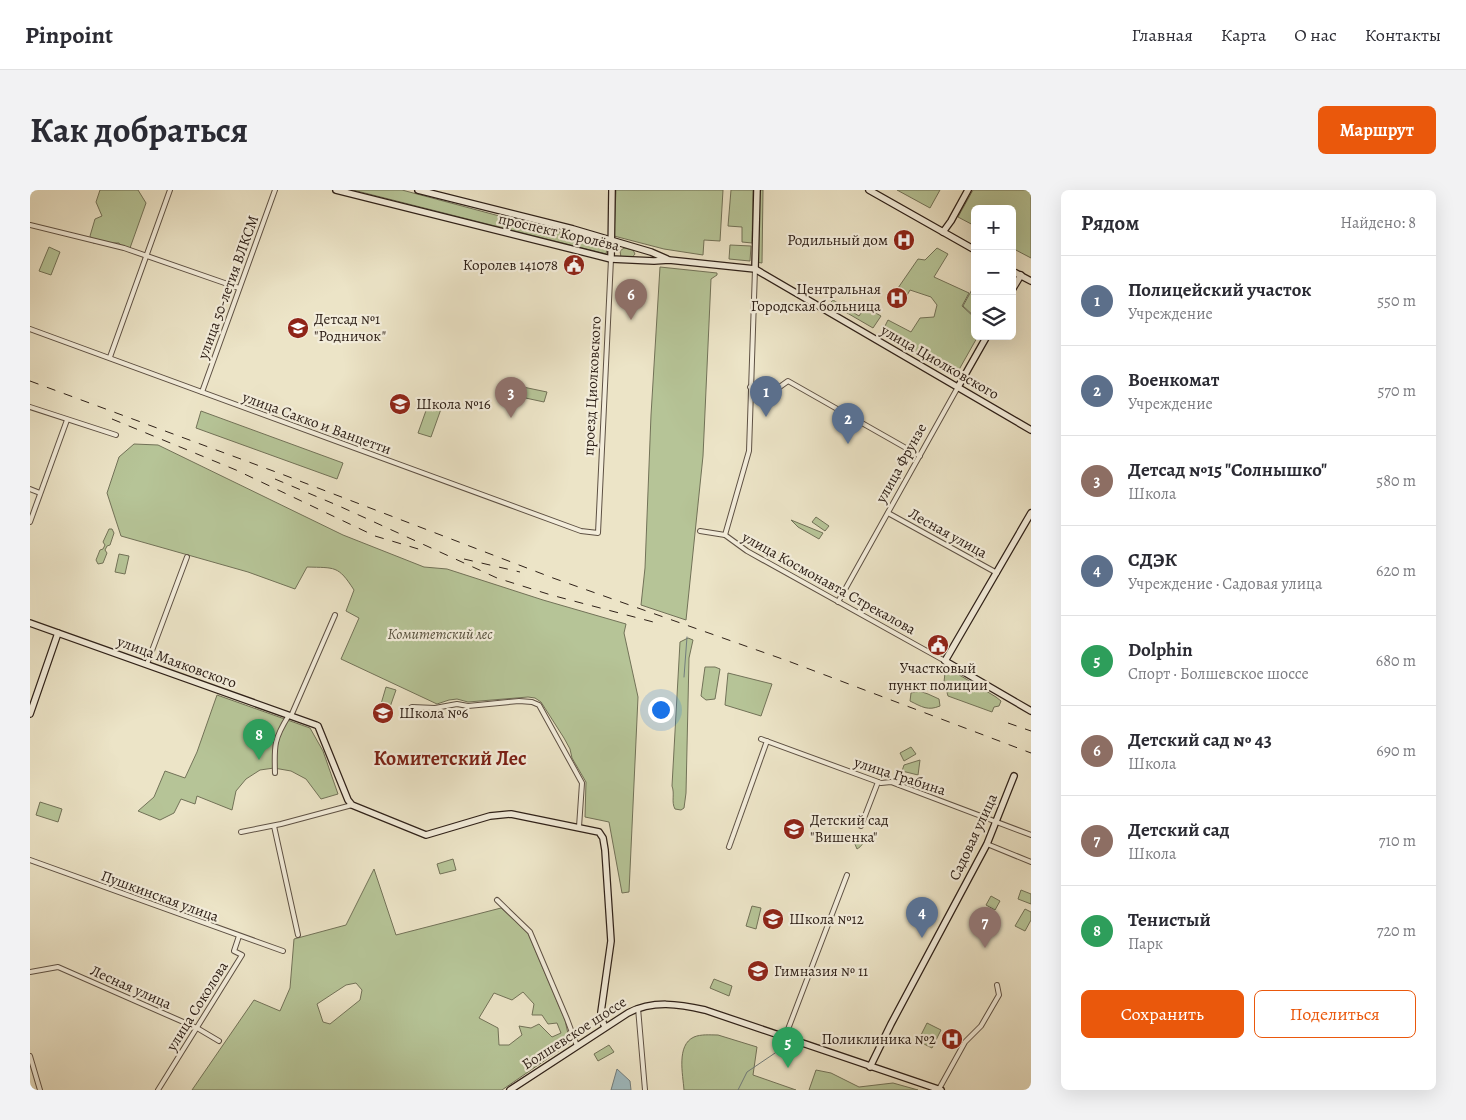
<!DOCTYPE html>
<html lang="ru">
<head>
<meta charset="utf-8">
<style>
	body { margin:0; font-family:Alegreya,serif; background:#f2f2f3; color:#2b2b33 }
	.controls { position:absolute; right:15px; top:15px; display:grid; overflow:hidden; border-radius:8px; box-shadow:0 5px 20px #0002 }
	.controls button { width:45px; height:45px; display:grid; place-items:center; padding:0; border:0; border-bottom:1px solid #e1e1e2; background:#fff; color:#2b2b33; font:25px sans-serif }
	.you { position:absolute; left:630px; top:519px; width:18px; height:18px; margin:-12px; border:4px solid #fff; border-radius:50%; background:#1a73e8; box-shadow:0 0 0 8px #1a73e833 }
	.badge { display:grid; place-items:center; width:32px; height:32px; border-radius:50%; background:#ea580c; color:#fff; font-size:16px; font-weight:700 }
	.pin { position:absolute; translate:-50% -41px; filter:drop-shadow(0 1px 2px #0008) }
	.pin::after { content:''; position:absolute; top:26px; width:18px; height:15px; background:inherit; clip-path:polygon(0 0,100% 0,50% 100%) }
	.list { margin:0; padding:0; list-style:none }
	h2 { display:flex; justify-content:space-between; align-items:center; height:65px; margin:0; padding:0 20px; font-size:21px }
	h2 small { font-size:16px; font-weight:400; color:#7c7c81 }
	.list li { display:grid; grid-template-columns:32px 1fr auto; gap:15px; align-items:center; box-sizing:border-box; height:90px; padding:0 20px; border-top:1px solid #e1e1e2 }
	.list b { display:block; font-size:19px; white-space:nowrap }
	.list p { margin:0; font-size:16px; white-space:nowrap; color:#7c7c81 }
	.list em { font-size:16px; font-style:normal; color:#7c7c81 }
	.actions { display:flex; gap:10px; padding:15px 20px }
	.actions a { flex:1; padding:11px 0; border:1px solid #ea580c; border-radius:8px; text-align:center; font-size:18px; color:#ea580c }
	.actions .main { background:#ea580c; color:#fff }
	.icon { flex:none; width:28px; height:28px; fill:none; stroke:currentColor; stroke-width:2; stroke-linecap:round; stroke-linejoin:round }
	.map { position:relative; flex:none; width:1001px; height:900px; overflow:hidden; border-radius:8px }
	header { display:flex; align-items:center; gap:30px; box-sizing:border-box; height:70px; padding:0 25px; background:#fff; border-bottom:1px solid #e1e1e2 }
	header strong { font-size:24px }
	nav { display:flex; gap:28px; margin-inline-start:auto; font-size:18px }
	.intro { display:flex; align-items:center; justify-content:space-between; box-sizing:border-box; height:120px; padding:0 30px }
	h1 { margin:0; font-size:35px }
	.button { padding:12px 22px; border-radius:8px; background:#ea580c; color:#fff; font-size:18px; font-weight:700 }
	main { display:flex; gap:30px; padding:0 30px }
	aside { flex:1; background:#fff; border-radius:8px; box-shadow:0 5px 20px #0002 }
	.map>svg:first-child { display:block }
</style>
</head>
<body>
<header>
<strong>Pinpoint</strong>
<nav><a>Главная</a><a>Карта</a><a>О нас</a><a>Контакты</a></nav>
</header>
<div class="intro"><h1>Как добраться</h1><a class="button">Маршрут</a></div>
<main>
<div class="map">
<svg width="1001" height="900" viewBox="0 0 1001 900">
	<rect width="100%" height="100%" fill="#ece4c7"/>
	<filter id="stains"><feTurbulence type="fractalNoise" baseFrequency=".004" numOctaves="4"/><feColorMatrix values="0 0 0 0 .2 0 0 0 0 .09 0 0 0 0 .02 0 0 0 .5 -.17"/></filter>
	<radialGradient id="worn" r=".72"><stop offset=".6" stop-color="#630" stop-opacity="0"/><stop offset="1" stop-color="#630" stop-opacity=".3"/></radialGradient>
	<!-- green -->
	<g fill="#b6c497" stroke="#727258" fill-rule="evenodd">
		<polygon points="70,0 108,0 116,13 100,58 97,59 92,58 89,53 63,53 60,46 65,29 72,26 66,12"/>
		<polygon points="323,0 372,0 578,55 576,64"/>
		<polygon points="586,0 693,0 690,51 674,50 673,65 634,59 584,46"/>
		<polygon points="701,0 723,0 722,53 712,52 712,37 698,36"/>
		<polygon points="728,0 733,0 732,73 726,72"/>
		<polygon points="867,0 910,0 900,18"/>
		<polygon points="943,0 1001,0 1001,68 982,58 982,19 945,19 945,36 928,27"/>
		<polygon points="700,55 721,56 720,71 699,69"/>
		<polygon points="19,57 30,62 21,85 9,81"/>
		<path d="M594 58 603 60 605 64C602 69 596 68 591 67L590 61Z"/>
		<polygon points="907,58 918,64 904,87 939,103 932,116 945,128 945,146 948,146 926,185 852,142 858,130 881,142 890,128 904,127 907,115 901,107 880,100 875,109 868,98 888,69 895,70"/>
		<polygon points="630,77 687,83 687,85 681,89 673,266 656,430 611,415 615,378 621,225"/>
		<polygon points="945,94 945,127 933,116"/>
		<polygon points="803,110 829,126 835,117 851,126 843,138 800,113"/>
		<polygon points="493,197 517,202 514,212 491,207"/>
		<polygon points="398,215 411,219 401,247 388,243"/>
		<polygon points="171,221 313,273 307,289 166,238"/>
		<path d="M104 254 128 255 313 345 394 377 417 379 513 410 596 434 594 443 608 507 599 702 592 703 579 632 555 627 556 592 542 568 540 559 534 548 511 512 505 508 498 507 438 512 427 509 419 510 407 514 311 469 329 428 316 421 324 400C308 375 305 378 277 377L265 399 218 382 91 346 77 303 89 267Z"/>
		<polygon points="786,327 799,336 795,341 782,332"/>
		<polygon points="761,330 793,343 789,349 768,337"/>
		<polygon points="79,339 82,339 84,343 80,355 77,356 75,360 77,363 73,373 68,374 66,370 70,360 73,359 75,355 73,352"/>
		<polygon points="89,364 99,366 95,384 85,382"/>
		<path d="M658 448 663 450 659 468 656 603 654 618 651 620 645 619C641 612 645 604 642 596L650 452Z"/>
		<polygon points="675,477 685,477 690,479 685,509 676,510 671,506"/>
		<polygon points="921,480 966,507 971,511 969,516 964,517 962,522 918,506 914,492 915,483"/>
		<polygon points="698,483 742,494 731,526 695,515"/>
		<polygon points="356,497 366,500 360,517 351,514"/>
		<path d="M889 501 898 504 909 509 910 516C898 521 892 517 880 511L881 503Z"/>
		<polygon points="187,505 280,538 293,561 308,604 291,609 276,589 261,581 244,578 230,580 216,589 206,601 202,620 167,606 165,614 151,609 144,623 130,630 108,621 124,607 135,581 155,588 167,562"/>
		<polygon points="881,557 886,564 874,571 870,563"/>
		<polygon points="890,570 888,585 872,581 874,575"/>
		<polygon points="10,612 32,619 28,632 6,625"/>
		<path d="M831 643 834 647C834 653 832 656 827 659L824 652 828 644Z"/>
		<polygon points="423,669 426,680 410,684 407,674"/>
		<path d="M344 679 366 745 471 718 498 743 535 830 540 853 472 900H162L224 810 250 821 260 798 264 749 316 735ZM326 793 332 800 330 810 300 834 293 832 287 814 316 795ZM493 802 504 814 502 825H512L518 834 527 833 531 843 522 847 509 834 501 838 489 836 492 845 479 855H469L468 838 449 828 464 803 482 810Z"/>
		<polygon points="991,700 1001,704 1001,714 988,709"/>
		<polygon points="961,706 970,711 965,720 956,715"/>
		<polygon points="722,716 731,718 726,739 716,736"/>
		<polygon points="995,719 1001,722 1001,730 995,741 985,736"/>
		<polygon points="684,789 702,796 699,806 680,798"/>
		<polygon points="897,833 911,840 902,858 888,851"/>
		<path d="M688 845 727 857 723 885 766 900H654C653 885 646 855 664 847 671 844 680 845 688 845Z"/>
		<polygon points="579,855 584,862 568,871 564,864"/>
		<polygon points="786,880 801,883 829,897 863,893 888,900 779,900"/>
	</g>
	<!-- water -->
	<polygon fill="#9fbbc1" stroke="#727d7d" points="587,879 600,891 601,900 581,900"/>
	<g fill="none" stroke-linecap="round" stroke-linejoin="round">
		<!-- stream -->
		<g stroke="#727d7d" stroke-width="1">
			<polyline points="654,487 657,447"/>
			<polyline points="708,900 717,882 748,861"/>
		</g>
		<!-- street casing -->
		<g stroke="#5e5144" stroke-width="6">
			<g id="street">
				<polyline points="0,35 94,58 209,98"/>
				<polyline points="0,139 551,341 568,343 581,69"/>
				<polyline points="80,167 140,0"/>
				<polyline points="720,197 744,201 758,191 890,266"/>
				<polyline points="172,202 245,0"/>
				<polyline points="0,217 86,245"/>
				<polyline points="0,299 10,303"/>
				<polyline points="858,323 967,383"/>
				<polyline points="0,332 37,230"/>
				<polyline points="670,341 695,345 717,361 915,471"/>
				<polyline points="695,345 719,261 725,79"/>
				<polyline points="808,412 928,197"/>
				<polyline points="117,474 157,367"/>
				<polyline points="375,522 382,517 405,518 427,514 438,516 489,511 502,512 509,515 552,593 549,637"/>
				<polyline points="261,526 305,425"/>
				<polyline points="731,549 851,593 861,592 1001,645"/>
				<path d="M245 583C244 555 244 549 259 525"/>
				<polyline points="244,636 268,745"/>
				<polyline points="831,636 848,592"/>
				<polyline points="211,642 251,634 322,615"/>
				<polyline points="957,654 1001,672"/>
				<polyline points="699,657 737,551"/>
				<polyline points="0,670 253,761"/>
				<polyline points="467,710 500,742 537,829 547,856"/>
				<polyline points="0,782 28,777 167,838 189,851"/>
				<polyline points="608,818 615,900"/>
				<polyline points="755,847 817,685"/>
				<polyline points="0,866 10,900"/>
				<polyline points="909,899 935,852 951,836 969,805 967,795"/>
				<polyline points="128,900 212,765 204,761 209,746"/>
			</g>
		</g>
		<!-- secondary casing -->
		<g stroke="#2e2018" stroke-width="8">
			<g id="secondary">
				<polyline points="306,0 581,69 624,71 639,70 725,79 1001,240"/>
				<polyline points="388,0 543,39 621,62 637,69"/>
				<polyline points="839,0 945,60"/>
				<polyline points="913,42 921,31 938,0"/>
				<polyline points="581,69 582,0"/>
				<polyline points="725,79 727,0"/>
				<polyline points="982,81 1001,91"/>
				<polyline points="982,100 991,85"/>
				<polyline points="928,197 957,146"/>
				<polyline points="1001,323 915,471 1001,521"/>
				<polyline points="0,433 286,535 288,536 318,610 322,615 396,645 460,626 481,624 569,642 573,648 575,660 581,751 571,822 571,828 575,837"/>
				<polyline points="0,524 28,443"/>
				<polyline points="840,877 861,834 957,654 984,586"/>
				<path d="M480 900 598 823C623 810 649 814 675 820L911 900"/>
			</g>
		</g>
		<!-- street -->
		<use href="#street" stroke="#f3eddb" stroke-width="4"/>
		<!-- secondary -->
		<use href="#secondary" stroke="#f3eddb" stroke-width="5.5"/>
		<!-- rail -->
		<g stroke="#2e2018" stroke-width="1" stroke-dasharray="9 9" stroke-linecap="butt">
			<polyline points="0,191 254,285 523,388 758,471 1001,563"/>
			<polyline points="82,229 206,280 345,346 395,361"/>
			<polyline points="245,289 309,316 467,388 521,405 627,433"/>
			<polyline points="434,369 490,382"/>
			<polyline points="978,533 1001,541"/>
		</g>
	</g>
	<!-- icons -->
	<defs>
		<g id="hospital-disc" transform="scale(1.125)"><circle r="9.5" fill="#8f2418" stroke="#f3eddb"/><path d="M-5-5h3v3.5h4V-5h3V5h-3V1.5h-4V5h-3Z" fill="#fff"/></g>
		<g id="civic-disc" transform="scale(1.125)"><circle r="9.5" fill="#8f2418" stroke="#f3eddb"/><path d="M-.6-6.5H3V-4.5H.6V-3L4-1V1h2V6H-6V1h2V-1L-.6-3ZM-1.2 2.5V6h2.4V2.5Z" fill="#fff"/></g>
		<g id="school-disc" transform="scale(1.125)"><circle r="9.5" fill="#8f2418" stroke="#f3eddb"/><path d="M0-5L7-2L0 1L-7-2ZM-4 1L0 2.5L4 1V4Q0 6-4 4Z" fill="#fff"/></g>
	</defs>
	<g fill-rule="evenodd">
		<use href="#hospital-disc" x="874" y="50"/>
		<use href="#civic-disc" x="544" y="75"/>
		<use href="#hospital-disc" x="867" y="108"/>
		<use href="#school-disc" x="268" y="138"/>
		<use href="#school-disc" x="370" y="214"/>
		<use href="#civic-disc" x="908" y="455"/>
		<use href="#school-disc" x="353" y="523"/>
		<use href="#school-disc" x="764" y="639"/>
		<use href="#school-disc" x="743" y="729"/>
		<use href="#school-disc" x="728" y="781"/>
		<use href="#hospital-disc" x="922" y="849"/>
	</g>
	<g text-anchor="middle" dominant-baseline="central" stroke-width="4.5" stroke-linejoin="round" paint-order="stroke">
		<!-- street labels -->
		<g font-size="15" fill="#2e2018" stroke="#f3eddb">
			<text transform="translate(529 42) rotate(13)">проспект Королёва</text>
			<text transform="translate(198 97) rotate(-70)">улица 50-летия ВЛКСМ</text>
			<text transform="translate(910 172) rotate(30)">улица Циолковского</text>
			<text transform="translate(562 196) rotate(-87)">проезд Циолковского</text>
			<text transform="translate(287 233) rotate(20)">улица Сакко и Ванцетти</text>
			<text transform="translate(871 273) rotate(-61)">улица Фрунзе</text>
			<text transform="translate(918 343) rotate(29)">Лесная улица</text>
			<text transform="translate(799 393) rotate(29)">улица Космонавта Стрекалова</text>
			<text transform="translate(147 472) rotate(20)">улица Маяковского</text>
			<text transform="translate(870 586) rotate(18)">улица Грабина</text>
			<text transform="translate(943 647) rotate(-65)">Садовая улица</text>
			<text transform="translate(130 706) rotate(20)">Пушкинская улица</text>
			<text transform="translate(101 797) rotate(24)">Лесная улица</text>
			<text transform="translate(167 816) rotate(-58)">улица Соколова</text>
			<text transform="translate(544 843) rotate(-33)">Болшевское шоссе</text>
		</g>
		<!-- poi labels -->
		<g font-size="15" fill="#2e2018" stroke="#f3eddb" text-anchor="start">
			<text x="858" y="50" text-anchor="end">Родильный дом</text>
			<text x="528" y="75" text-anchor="end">Королев 141078</text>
			<text x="851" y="99" text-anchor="end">Центральная<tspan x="851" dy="17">Городская больница</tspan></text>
			<text x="284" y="129">Детсад №1<tspan x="284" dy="17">"Родничок"</tspan></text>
			<text x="386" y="214">Школа №16</text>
			<text x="908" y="478" text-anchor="middle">Участковый<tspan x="908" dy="17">пункт полиции</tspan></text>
			<text x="369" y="523">Школа №6</text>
			<text x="780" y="630">Детский сад<tspan x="780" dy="17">"Вишенка"</tspan></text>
			<text x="759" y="729">Школа №12</text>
			<text x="744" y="781">Гимназия № 11</text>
			<text x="906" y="849" text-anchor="end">Поликлиника №2</text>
		</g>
		<!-- park labels -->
		<g font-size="15" font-style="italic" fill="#57513e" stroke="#f3eddb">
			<text x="410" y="444">Комитетский лес</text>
		</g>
		<!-- district labels -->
		<g font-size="20" font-weight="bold" fill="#7a1f14" stroke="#f3eddb">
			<text x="420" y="568">Комитетский Лес</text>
		</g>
	</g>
	<rect width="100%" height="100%" filter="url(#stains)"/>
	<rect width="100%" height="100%" fill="url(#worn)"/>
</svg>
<div class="controls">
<button>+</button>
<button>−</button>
<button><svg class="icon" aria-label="layers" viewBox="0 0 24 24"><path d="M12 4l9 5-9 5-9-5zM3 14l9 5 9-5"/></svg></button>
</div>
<div class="you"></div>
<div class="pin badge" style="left:736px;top:227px;background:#5c6f8a">1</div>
<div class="pin badge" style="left:818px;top:254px;background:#5c6f8a">2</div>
<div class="pin badge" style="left:481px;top:228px;background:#8d6e63">3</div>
<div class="pin badge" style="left:892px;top:748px;background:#5c6f8a">4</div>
<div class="pin badge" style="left:758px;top:878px;background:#2e9e5b">5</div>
<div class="pin badge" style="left:601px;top:130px;background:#8d6e63">6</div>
<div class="pin badge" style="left:955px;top:758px;background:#8d6e63">7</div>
<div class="pin badge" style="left:229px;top:570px;background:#2e9e5b">8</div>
</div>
<aside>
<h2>Рядом<small>Найдено: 8</small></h2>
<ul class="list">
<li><span class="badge" style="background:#5c6f8a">1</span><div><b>Полицейский участок</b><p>Учреждение</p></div><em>550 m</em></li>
<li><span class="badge" style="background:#5c6f8a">2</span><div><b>Военкомат</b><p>Учреждение</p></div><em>570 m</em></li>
<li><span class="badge" style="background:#8d6e63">3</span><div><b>Детсад №15 &quot;Солнышко&quot;</b><p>Школа</p></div><em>580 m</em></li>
<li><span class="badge" style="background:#5c6f8a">4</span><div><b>СДЭК</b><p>Учреждение · Садовая улица</p></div><em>620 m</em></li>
<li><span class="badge" style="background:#2e9e5b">5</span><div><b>Dolphin</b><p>Спорт · Болшевское шоссе</p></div><em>680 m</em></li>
<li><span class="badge" style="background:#8d6e63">6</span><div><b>Детский сад № 43</b><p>Школа</p></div><em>690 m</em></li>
<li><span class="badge" style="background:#8d6e63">7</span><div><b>Детский сад</b><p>Школа</p></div><em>710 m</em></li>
<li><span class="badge" style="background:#2e9e5b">8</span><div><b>Тенистый</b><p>Парк</p></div><em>720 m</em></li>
</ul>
<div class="actions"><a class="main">Сохранить</a><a>Поделиться</a></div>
</aside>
</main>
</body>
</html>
